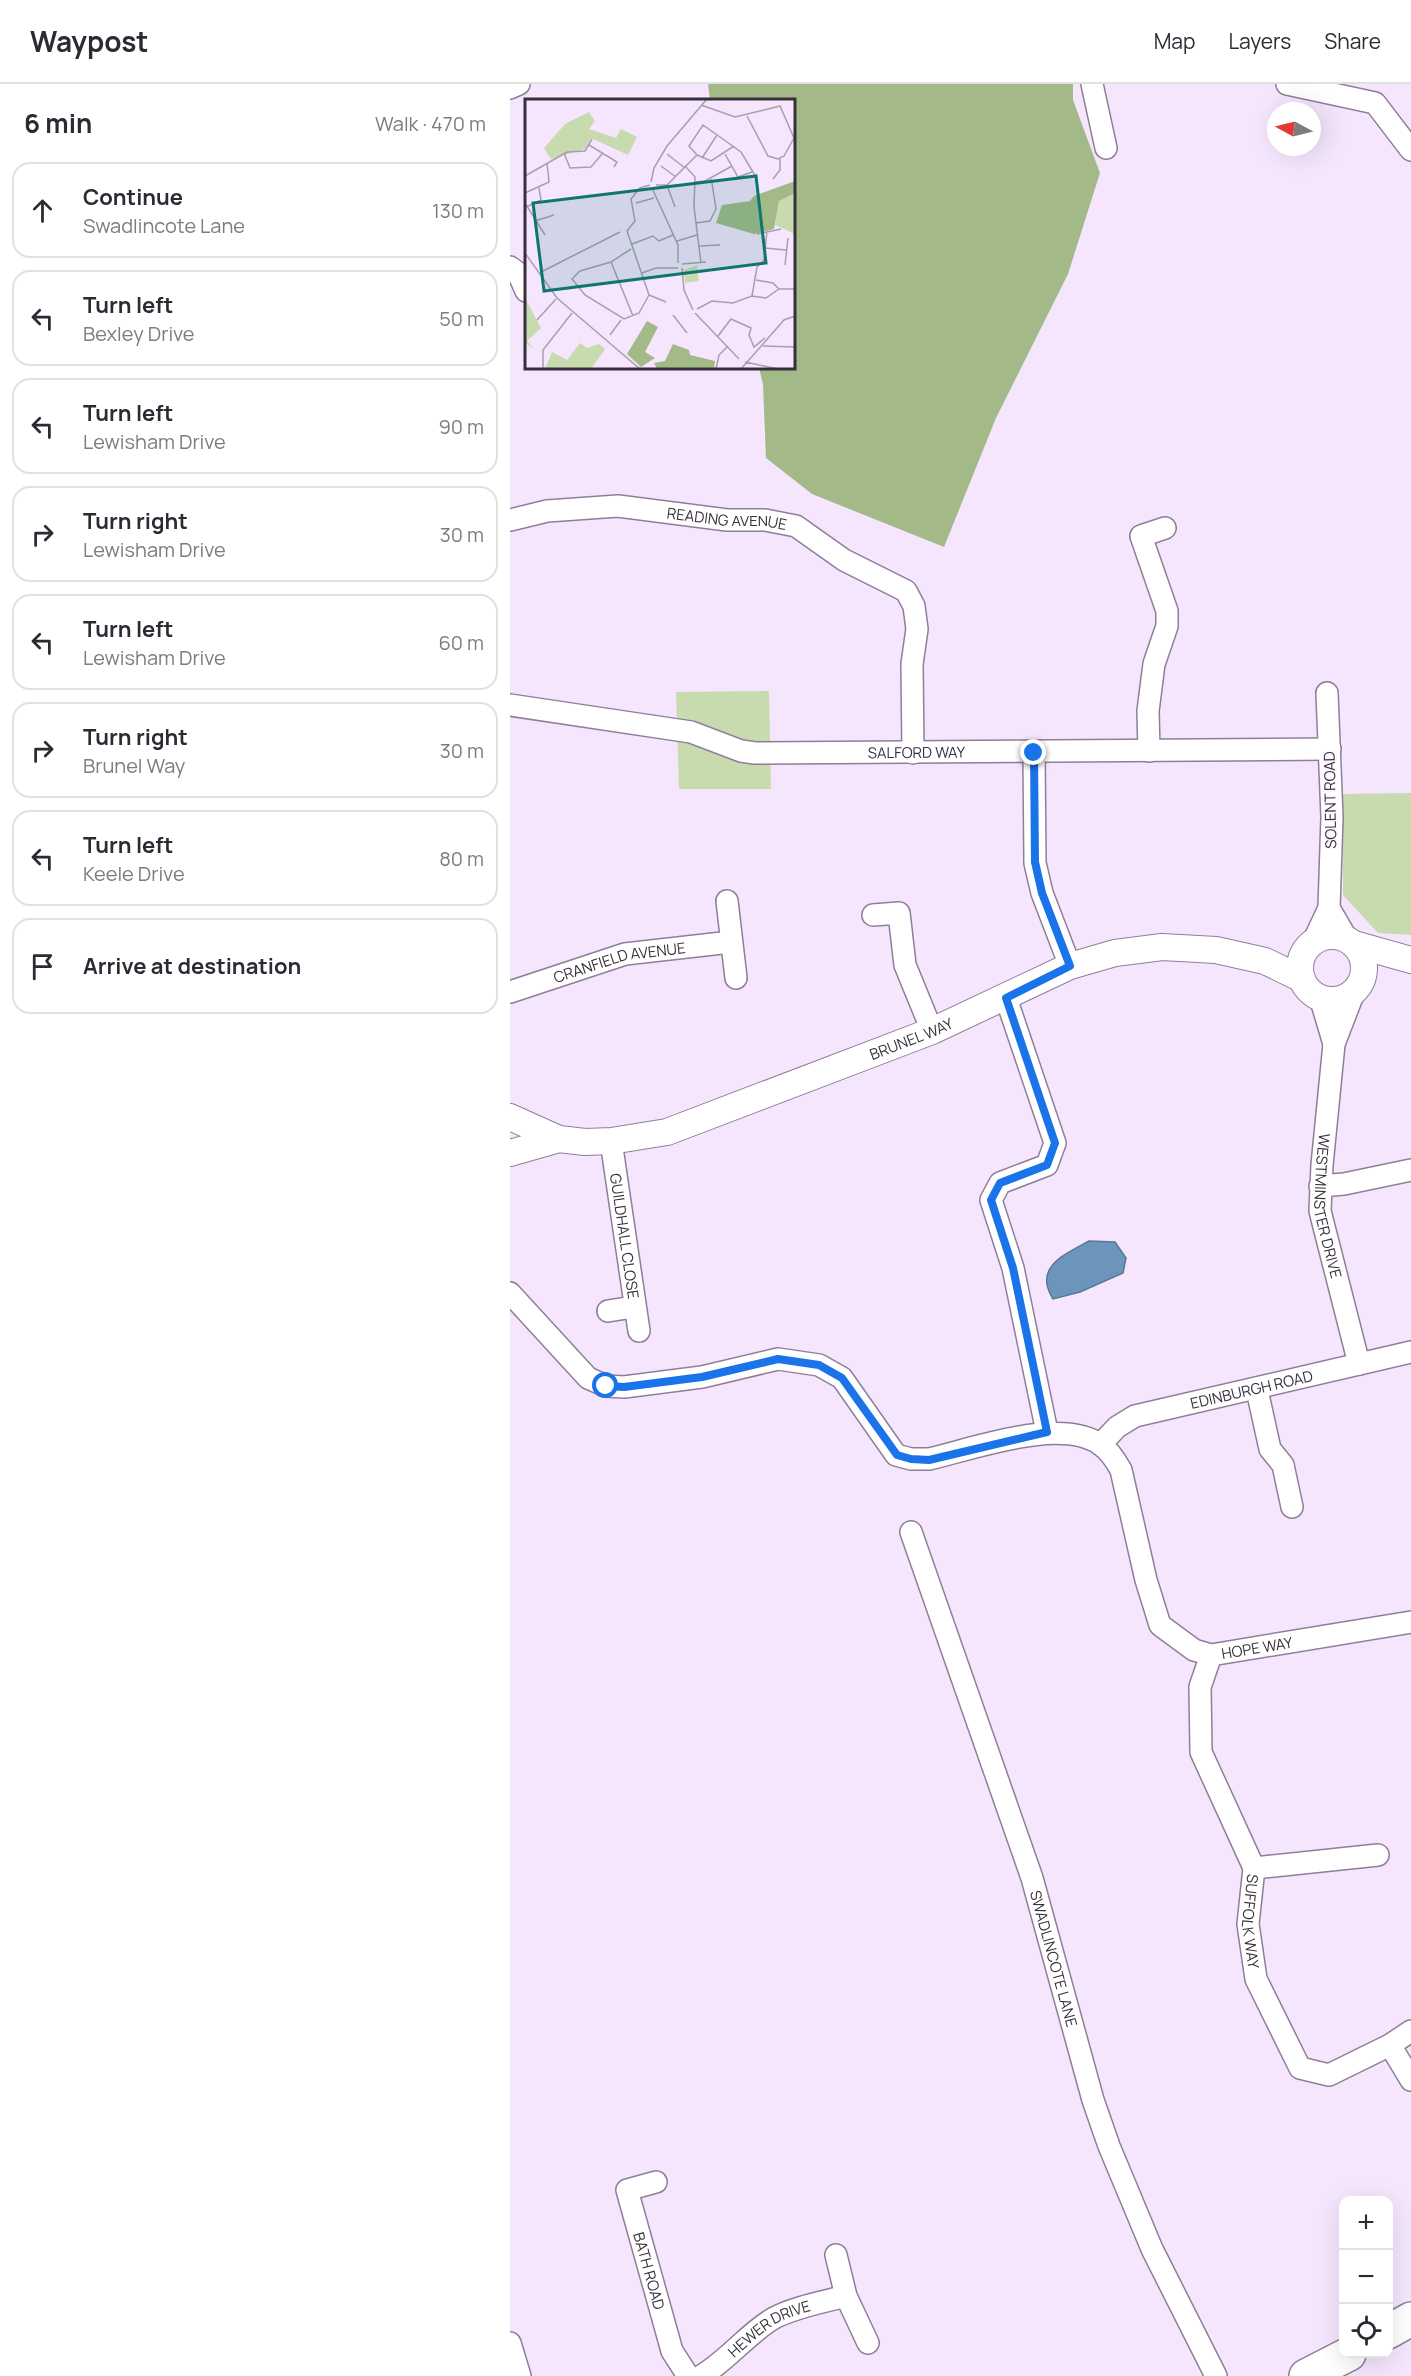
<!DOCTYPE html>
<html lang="en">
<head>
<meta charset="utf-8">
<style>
	body { margin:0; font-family:Manrope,sans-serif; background:#f7f7f7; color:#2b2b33 }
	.controls { position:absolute; right:18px; bottom:18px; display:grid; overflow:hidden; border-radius:12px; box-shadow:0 6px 24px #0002 }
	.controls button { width:54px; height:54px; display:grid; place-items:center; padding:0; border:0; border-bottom:2px solid #e1e1e2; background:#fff; color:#2b2b33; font:30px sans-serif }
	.compass { position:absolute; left:757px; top:18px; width:54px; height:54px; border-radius:50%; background:#fff; box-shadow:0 6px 24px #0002; rotate:277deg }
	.stop { position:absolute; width:18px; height:18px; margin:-14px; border:4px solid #1a73e8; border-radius:50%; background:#fff }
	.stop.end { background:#1a73e8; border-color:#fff; box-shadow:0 2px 6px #0008 }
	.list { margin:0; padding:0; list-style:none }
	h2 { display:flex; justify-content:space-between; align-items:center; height:78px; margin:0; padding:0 24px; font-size:26px }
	h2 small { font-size:20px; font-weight:400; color:#7c7c81 }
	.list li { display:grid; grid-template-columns:39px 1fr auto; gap:18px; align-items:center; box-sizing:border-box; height:96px; margin:0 12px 12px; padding:0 12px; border:2px solid #e1e1e2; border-radius:18px }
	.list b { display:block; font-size:22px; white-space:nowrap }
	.list p { margin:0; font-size:20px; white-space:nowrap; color:#7c7c81 }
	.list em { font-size:20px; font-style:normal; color:#7c7c81 }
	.icon { flex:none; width:33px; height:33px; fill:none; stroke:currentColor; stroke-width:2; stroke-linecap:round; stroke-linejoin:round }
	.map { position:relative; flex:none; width:901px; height:2292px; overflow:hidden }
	header { display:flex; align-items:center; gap:36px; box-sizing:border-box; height:84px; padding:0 30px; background:#fff; border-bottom:2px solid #e1e1e2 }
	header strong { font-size:28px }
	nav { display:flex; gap:33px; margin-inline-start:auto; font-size:21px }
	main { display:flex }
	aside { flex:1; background:#fff }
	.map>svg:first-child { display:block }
</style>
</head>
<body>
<header>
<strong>Waypost</strong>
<nav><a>Map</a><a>Layers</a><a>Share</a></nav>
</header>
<main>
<aside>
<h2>6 min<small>Walk · 470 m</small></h2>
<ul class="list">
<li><svg class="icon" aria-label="ahead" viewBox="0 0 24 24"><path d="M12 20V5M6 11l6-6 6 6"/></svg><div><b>Continue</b><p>Swadlincote Lane</p></div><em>130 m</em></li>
<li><svg class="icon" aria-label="left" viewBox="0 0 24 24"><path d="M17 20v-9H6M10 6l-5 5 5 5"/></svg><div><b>Turn left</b><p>Bexley Drive</p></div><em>50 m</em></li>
<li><svg class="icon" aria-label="left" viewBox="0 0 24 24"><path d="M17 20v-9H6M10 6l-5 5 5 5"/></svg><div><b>Turn left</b><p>Lewisham Drive</p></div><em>90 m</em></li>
<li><svg class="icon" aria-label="right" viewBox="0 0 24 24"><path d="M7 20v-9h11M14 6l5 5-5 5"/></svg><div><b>Turn right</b><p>Lewisham Drive</p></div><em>30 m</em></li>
<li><svg class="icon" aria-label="left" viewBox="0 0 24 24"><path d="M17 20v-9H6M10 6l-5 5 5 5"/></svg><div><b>Turn left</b><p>Lewisham Drive</p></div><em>60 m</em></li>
<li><svg class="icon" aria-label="right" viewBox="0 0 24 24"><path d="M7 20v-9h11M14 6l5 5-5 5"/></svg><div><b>Turn right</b><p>Brunel Way</p></div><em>30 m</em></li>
<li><svg class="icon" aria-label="left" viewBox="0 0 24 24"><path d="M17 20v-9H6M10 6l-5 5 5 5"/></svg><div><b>Turn left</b><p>Keele Drive</p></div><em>80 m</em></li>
<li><svg class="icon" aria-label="arrive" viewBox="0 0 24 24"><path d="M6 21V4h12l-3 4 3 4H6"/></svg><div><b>Arrive at destination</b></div></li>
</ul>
</aside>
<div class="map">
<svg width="901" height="2292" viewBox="0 0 901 2292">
	<rect width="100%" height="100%" fill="#f5e6fd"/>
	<!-- green -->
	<g fill="#c7dbaf">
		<polygon points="259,607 261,705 169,705 166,608"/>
		<polygon points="901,709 901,851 868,849 833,811 833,710"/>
	</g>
	<!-- forest -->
	<polygon fill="#a3b988" points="198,0 563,0 563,16 590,89 558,190 486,334 434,463 302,410 256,374 253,300 249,284 284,284 284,16 200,16"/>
	<!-- water -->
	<path fill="#6c95bb" stroke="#5c7795" stroke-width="1.5" d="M579 1157 605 1158 616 1174 613 1189 570 1208 543 1215C523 1183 554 1171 579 1157Z"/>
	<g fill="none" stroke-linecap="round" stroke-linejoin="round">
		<!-- minor casing -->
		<g stroke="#907e99" stroke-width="24">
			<g id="minor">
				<polyline points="582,0 596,64"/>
				<polyline points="777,0 865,19 901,66"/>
				<polyline points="0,4 9,0"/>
				<polyline points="0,183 8,189 16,207"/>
				<path id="s1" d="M0 436 37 427 108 422 217 436H255L286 442 334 476 396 507 404 522 407 545 402 580 403 669"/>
				<path id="s2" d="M0 621 181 648 231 667 245 669 820 665"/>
				<polyline points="639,667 638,627 644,580 657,542 657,527 631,452 655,444"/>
				<polyline points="524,669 525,779 532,809 560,882"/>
				<polyline points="217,817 226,894"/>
				<polyline points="819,824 837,855"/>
				<polyline points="363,831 389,829 395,881 422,947"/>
				<polyline points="803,858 819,824 822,733 817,609"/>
				<path id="s3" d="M0 908 115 870 221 858"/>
				<path id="s4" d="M844 908 824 960 812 1081 810 1127 849 1280"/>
				<polyline points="810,913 824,960"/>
				<polyline points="496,914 545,1059 537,1081 490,1099 481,1116 503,1184 537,1348"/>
				<path id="s5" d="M101 1057 129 1247"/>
				<polyline points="810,1102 834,1100 901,1086"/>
				<path id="s6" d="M0 1209 78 1294 96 1302 114 1303 192 1293 268 1275 309 1281 332 1294 386 1371 401 1375H419C463 1365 552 1332 591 1361 600 1367 606 1377 611 1386L636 1496 650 1541 684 1566 701 1571 901 1538"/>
				<polyline points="98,1227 123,1223"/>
				<polyline points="747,1306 760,1365 773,1381 782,1423"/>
				<path id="s7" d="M591 1360 607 1343 625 1332 901 1268"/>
				<path id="s8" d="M401 1448 522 1794 583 2016 599 2062 642 2165 706 2292"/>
				<path id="s9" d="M701 1571 690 1603 691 1668 744 1784 738 1840 746 1895 790 1984 819 1991 880 1961 901 1947"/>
				<polyline points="744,1784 868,1771"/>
				<polyline points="880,1961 901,1996"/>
				<path id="s10" d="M146 2098 117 2106 162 2267 178 2292"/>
				<polyline points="326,2171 336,2212 358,2259"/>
				<polyline points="0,2259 10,2292"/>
				<path id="s11" d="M191 2292C218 2276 237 2250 264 2234 285 2223 313 2218 336 2212"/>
			</g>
		</g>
		<!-- tertiary casing -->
		<g stroke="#907e99" stroke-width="28">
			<g id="tertiary">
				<circle cx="822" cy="884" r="32"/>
				<polyline points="844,860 901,876"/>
				<path id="s12" d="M0 1033 49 1055 75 1058 101 1057 157 1048 422 947 560 882 605 869 652 863 706 866 755 877 792 895"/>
				<polyline points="0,1069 49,1055"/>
			</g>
		</g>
		<!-- trunk casing -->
		<g stroke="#907e99" stroke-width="36">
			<g id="trunk">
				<polyline points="878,2248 901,2235"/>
				<polyline points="796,2292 839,2270"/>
			</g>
		</g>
		<!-- minor -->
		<use href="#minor" stroke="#fff" stroke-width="21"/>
		<!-- tertiary -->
		<use href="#tertiary" stroke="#fff" stroke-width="26"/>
		<!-- trunk -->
		<use href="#trunk" stroke="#fff" stroke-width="33"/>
	</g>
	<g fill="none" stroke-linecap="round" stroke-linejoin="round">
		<!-- route -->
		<polyline stroke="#1a73e8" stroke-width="8" points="96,1302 114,1303 192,1293 268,1275 309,1281 332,1294 387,1371 401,1375 419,1376 537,1348 503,1184 481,1116 490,1099 537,1081 545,1059 496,914 560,882 532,809 525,778 524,669"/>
	</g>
	<g text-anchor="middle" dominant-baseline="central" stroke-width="4.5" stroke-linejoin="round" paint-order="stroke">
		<!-- street labels -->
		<g font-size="15" fill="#37303b" stroke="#fcf8fe">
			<text stroke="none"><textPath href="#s1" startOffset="219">READING AVENUE</textPath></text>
			<text stroke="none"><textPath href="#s2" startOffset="412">SALFORD WAY</textPath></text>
			<text transform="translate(820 716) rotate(-91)">SOLENT ROAD</text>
			<text stroke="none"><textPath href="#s3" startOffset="114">CRANFIELD AVENUE</textPath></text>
			<text stroke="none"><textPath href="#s12" startOffset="424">BRUNEL WAY</textPath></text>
			<text stroke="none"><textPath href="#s4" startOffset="219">WESTMINSTER DRIVE</textPath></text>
			<text stroke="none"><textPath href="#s5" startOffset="96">GUILDHALL CLOSE</textPath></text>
			<text stroke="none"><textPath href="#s7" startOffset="164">EDINBURGH ROAD</textPath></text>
			<text stroke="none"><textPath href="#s6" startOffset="981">HOPE WAY</textPath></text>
			<text stroke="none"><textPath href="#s9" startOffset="280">SUFFOLK WAY</textPath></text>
			<text stroke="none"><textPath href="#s8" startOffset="450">SWADLINCOTE LANE</textPath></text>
			<text stroke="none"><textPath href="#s10" startOffset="114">BATH ROAD</textPath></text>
			<text stroke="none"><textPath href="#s11" startOffset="84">HEWER DRIVE</textPath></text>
		</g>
	</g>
	<!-- overview -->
	<g transform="translate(15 15)">
		<rect width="270" height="270" fill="#f5e6fd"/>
		<path d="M64 13 70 22 64 30 91 39 96 30 112 38 103 56 66 39 60 50 26 60 19 49 40 25ZM270 94V135L250 126 254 102ZM172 166 174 182 160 184 159 171ZM0 199 16 229 2 242 9 250 0 244ZM55 244 62 249 74 245 80 250 66 270H20L27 253 42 261Z" fill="#c7dbaf"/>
		<path d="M270 82V94L254 102 249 130 229 135 191 124 197 106 225 102 229 97ZM122 222 133 228 120 253 130 259 116 268 102 255ZM148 245 164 251 165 256 190 262 189 270H132L129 264 140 262Z" fill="#a3b988"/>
		<path fill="none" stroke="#a99daf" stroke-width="1.5" d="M176 6 210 18 255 7 269 39 259 57 253 60 243 57 222 17M64 46 92 63 89 68M39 54 45 69 66 68 77 55M142 55 160 69M200 55 213 78 227 73M172 56 164 47 178 26 216 53 231 78 232 88M177 59 192 36M136 67 151 78M161 68 170 78 169 108 176 164M0 77 42 53 60 52 67 40M248 80 255 71V60M126 83 129 69 142 47 182 0M170 83 180 82 207 67M131 86H142L172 56 186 62 209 47M142 86 150 108M127 89 153 146V164M0 94 24 83 22 64M0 104 20 136M111 104 129 99M1 108 16 101 14 89M10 122 29 116M171 124 185 122 191 110 186 78M232 135 256 130M152 142 172 136M107 145 128 137 134 142 148 136M174 147 195 146M240 149 261 151M106 150 86 163 108 217M0 154 32 199 115 270M86 163 55 172 47 180 60 196 99 220 114 214 124 196 102 132 110 122 106 100 115 89 125 86M157 165 181 163M260 166 263 139M157 169 159 191 168 211M16 173 95 133M117 174 131 169H153M231 181 248 184 254 190M124 196 141 203M227 197 241 199 254 190H270M172 210 187 202 208 204 227 197 232 168 239 161 242 132M170 214 214 260M148 216 162 234M12 221 31 200M85 236 96 221M193 237 206 220 226 229 224 236 229 248 240 239M238 247 270 248M220 263 253 270M18 270V251L47 214M191 270 194 256 203 247M216 270 259 221 270 217"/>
		<path fill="#0f766e" fill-opacity="0.15" stroke="#0f766e" stroke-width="3" d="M231 77 241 164 19 192 8 104Z"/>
		<rect width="270" height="270" fill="none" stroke="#37303b" stroke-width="3"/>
	</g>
</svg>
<div class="controls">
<button>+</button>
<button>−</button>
<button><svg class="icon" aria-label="locate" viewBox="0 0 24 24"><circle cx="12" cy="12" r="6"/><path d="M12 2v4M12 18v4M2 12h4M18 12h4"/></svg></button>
</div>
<svg class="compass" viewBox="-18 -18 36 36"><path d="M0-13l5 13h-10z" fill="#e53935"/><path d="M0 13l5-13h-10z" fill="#7c7c81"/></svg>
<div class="stop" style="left:96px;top:1302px"></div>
<div class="stop end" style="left:524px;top:669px"></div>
</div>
</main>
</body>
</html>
